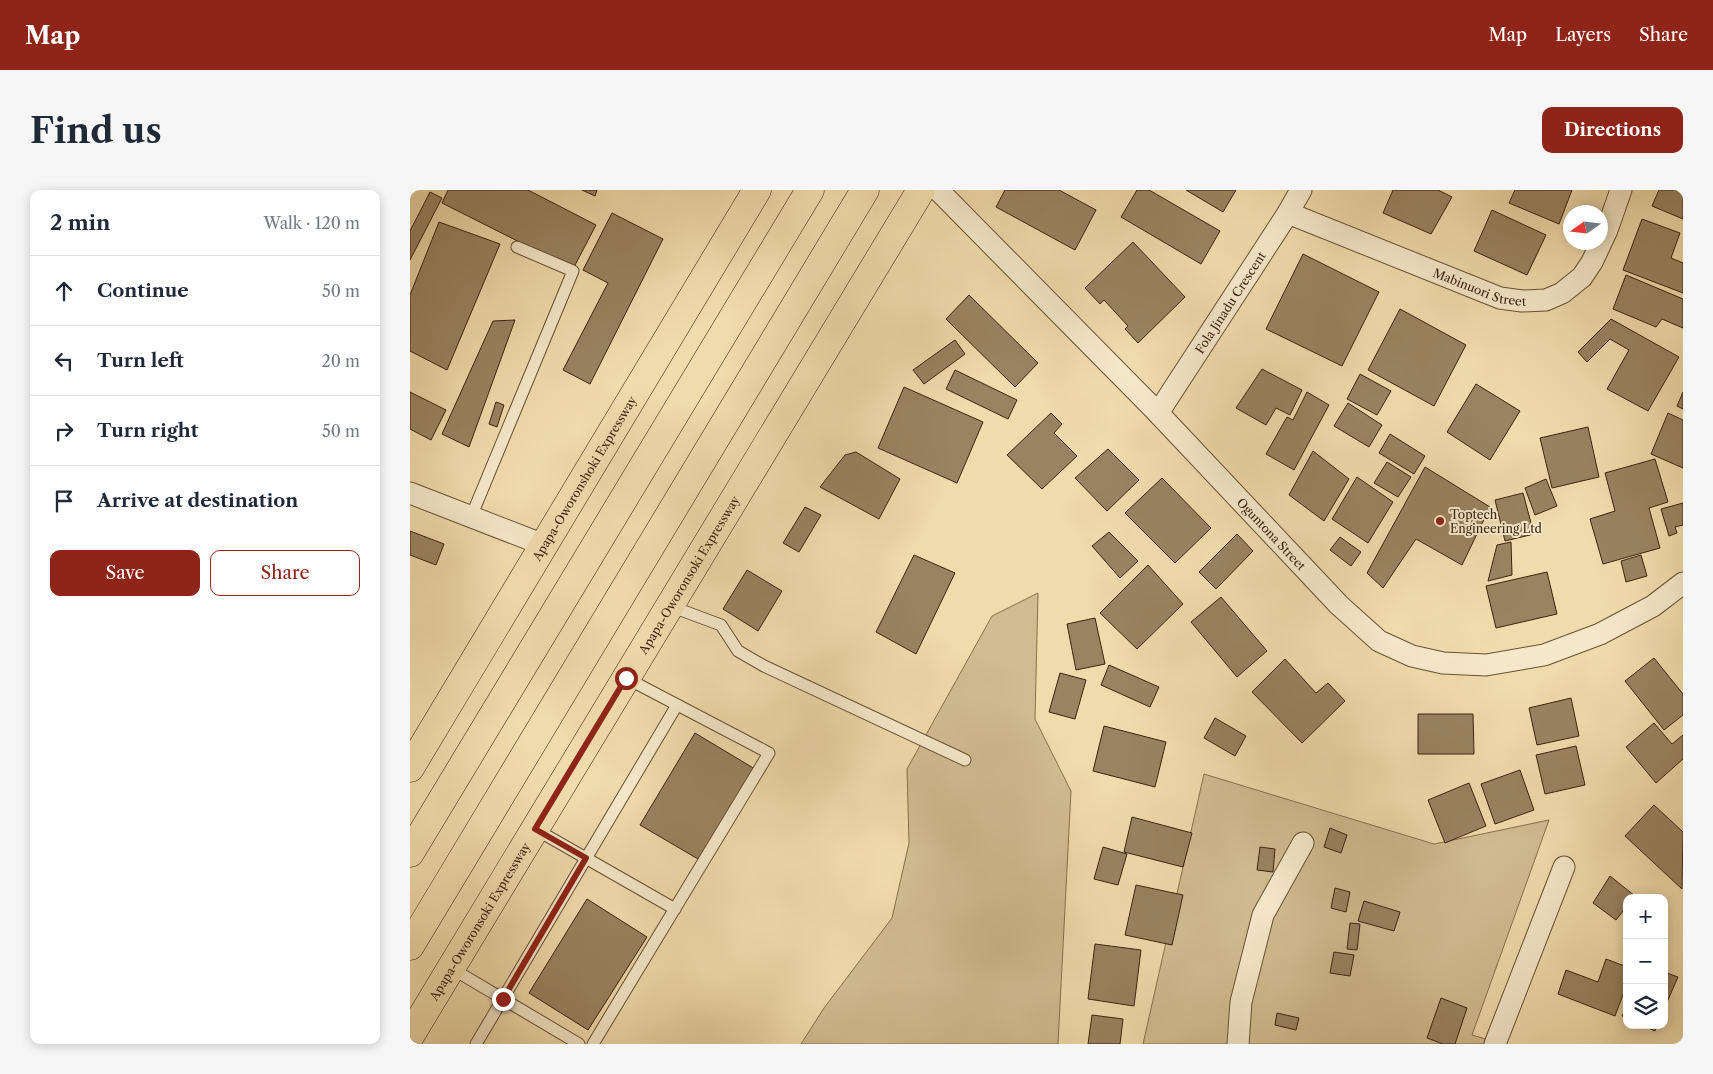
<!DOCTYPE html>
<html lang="en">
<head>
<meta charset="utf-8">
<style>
	body { margin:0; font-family:"Libre Caslon Text",serif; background:#f6f6f7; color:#1f2937 }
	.controls { position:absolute; right:15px; bottom:15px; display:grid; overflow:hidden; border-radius:10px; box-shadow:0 2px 12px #0003 }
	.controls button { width:45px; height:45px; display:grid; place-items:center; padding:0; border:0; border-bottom:1px solid #e0e1e3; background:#fff; color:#1f2937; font:25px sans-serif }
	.compass { position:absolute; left:1153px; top:15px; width:45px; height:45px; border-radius:50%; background:#fff; box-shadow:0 2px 12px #0003; rotate:256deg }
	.stop { position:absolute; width:15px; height:15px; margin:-11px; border:4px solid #8f2418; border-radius:50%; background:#fff }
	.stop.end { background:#8f2418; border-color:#fff; box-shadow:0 1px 5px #0008 }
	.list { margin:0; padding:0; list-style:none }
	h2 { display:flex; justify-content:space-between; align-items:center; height:65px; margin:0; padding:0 20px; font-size:21px }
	h2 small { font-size:16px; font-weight:400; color:#747a83 }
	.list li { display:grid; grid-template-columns:32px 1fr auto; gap:15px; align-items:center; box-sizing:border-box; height:70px; padding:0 20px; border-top:1px solid #e0e1e3 }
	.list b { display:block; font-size:19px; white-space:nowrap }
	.list em { font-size:16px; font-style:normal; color:#747a83 }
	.actions { display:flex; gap:10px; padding:15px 20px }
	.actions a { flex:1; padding:11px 0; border:1px solid #8f2418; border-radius:10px; text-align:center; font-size:18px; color:#8f2418 }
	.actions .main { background:#8f2418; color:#fff }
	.icon { flex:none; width:28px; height:28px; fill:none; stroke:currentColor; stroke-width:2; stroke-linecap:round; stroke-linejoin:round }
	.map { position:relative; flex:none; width:1273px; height:854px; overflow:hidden; border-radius:10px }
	header { display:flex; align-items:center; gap:30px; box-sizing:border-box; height:70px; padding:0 25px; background:#8f2418; color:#fff }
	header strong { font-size:24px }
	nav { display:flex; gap:28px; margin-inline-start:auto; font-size:18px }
	.intro { display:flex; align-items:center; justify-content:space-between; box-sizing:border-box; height:120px; padding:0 30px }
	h1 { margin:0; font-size:35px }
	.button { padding:12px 22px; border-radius:10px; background:#8f2418; color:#fff; font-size:18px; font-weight:700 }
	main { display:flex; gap:30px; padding:0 30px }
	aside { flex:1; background:#fff; border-radius:10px; box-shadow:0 2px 12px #0003 }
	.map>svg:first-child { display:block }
</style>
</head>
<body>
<header>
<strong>Map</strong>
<nav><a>Map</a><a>Layers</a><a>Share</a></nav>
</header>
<div class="intro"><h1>Find us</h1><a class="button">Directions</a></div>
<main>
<aside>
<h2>2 min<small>Walk · 120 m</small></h2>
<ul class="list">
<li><svg class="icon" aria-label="ahead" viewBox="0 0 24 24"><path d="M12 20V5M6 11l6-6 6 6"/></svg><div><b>Continue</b></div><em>50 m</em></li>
<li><svg class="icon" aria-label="left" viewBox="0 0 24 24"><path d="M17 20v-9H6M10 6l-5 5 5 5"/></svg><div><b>Turn left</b></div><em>20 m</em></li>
<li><svg class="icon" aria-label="right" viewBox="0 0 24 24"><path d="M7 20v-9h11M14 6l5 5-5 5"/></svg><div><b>Turn right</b></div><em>50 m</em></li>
<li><svg class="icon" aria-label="arrive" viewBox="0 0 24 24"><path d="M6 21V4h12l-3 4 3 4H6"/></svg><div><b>Arrive at destination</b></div></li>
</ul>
<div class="actions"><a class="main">Save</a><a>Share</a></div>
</aside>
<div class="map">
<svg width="1273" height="854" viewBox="0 0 1273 854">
	<rect width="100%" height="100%" fill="#f0dbac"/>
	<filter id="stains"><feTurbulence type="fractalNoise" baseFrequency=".004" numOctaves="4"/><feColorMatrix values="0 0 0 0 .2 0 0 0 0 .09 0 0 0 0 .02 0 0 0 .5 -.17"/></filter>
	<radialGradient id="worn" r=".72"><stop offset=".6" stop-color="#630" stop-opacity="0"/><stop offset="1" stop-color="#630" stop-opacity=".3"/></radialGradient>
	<!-- green -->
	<g fill="#d1bc91" stroke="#867050">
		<polygon points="628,403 625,529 661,601 648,854 391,854 414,818 482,728 499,653 497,579 582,426"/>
		<polygon points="794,584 1024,654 1139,630 1062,845 1093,854 733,854"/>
	</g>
	<!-- building -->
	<g fill="#998361" stroke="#3b2310">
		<polygon points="38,0 118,0 186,35 163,79 32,13"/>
		<polygon points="172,0 187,0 185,6"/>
		<polygon points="595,0 649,0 686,20 665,60 586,17"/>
		<polygon points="727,0 739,0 810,41 791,74 711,27"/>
		<polygon points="776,0 826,0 813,22"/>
		<polygon points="983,0 1028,0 1042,7 1021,44 973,23"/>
		<polygon points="1105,0 1162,0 1149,34 1099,13"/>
		<polygon points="1249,0 1273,0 1273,29 1242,16"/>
		<polygon points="20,2 32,8 0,70 0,41"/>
		<polygon points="1082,20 1136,45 1117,85 1064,61"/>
		<polygon points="202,23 253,49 180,194 153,180 198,93 173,80"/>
		<polygon points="1232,29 1270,43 1261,68 1273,73 1273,103 1213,80"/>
		<polygon points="29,32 90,54 37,180 0,161 0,105"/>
		<polygon points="723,52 775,107 728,153 715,139 718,136 694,110 690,114 675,98"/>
		<polygon points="893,64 969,102 932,176 856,139"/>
		<polygon points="1216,85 1273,109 1273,138 1252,129 1246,137 1203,119"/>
		<polygon points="559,105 628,173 605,197 536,129"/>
		<polygon points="990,119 1056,155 1024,216 958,180"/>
		<polygon points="1201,129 1269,167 1238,221 1197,199 1219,160 1200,149 1177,172 1168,162"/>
		<polygon points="105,130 59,257 32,244 83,131"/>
		<polygon points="545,150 555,164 514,194 503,180"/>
		<polygon points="852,179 892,200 880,225 866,218 856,235 826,218"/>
		<polygon points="545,180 607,210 598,229 536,199"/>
		<polygon points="950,184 981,201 967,225 937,209"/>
		<polygon points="1066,194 1110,221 1080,270 1037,242"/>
		<polygon points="494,197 573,232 547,293 468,258"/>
		<polygon points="0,202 36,220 21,250 0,239"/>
		<polygon points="897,202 919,215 884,280 856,264 877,227 883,230"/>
		<polygon points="1273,202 1273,219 1267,216"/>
		<polygon points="86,212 94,215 87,237 79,234"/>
		<polygon points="938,213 972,235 959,257 924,236"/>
		<polygon points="641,223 652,234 644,243 667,266 632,299 597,265"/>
		<polygon points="1258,223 1273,230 1273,278 1241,264"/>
		<polygon points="1178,237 1189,287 1142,298 1130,248"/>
		<polygon points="980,244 1015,266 1004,284 969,263"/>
		<polygon points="698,259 729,290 697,321 665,288"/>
		<polygon points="903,261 939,289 914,331 879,305"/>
		<polygon points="446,262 490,289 469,329 410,297 435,265"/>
		<polygon points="1245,269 1258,312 1239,318 1250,358 1193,374 1180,329 1205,321 1195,283"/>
		<polygon points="977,272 1001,287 988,307 964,293"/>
		<polygon points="1015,277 1080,317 1052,375 1006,349 973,398 957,383"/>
		<polygon points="947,287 983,312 958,353 922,329"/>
		<polygon points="752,288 801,338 765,373 715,323"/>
		<polygon points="1136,289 1147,316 1125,325 1115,298"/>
		<polygon points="1113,303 1124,344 1095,351 1085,310"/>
		<polygon points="1273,313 1273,335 1265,337 1267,343 1259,346 1251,319"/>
		<polygon points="395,317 411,325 389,362 373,353"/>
		<polygon points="0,341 34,354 26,375 0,365"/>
		<polygon points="699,342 728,371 710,388 682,356"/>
		<polygon points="827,344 843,361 806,399 789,382"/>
		<polygon points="930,347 951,362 941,376 920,360"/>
		<polygon points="1101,352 1102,385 1078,391 1087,355"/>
		<polygon points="504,365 545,383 506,464 466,442"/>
		<polygon points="1231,365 1237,386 1216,392 1211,371"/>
		<polygon points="738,375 773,414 727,459 690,423"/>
		<polygon points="337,380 372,401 348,441 313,419"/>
		<polygon points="1137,382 1147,424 1086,438 1076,396"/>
		<polygon points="811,407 857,461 827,487 781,432"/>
		<polygon points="685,428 695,474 666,480 657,434"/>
		<polygon points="1244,468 1273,504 1273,525 1254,540 1215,491"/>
		<polygon points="875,469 906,503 918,493 935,511 892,553 842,502"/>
		<polygon points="699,475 749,497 740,517 691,495"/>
		<polygon points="650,483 676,490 665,529 639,522"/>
		<polygon points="1161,508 1169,546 1127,555 1119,518"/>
		<polygon points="1008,524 1063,524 1064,564 1008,564"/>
		<polygon points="805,528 836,546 825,566 794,548"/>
		<polygon points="1244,533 1262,554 1273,545 1273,569 1246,593 1216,557"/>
		<polygon points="694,536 756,552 745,597 683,581"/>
		<polygon points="285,543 345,579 288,669 230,635"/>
		<polygon points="1166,556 1175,595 1135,604 1126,565"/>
		<polygon points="1110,580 1124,620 1085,634 1071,594"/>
		<polygon points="1059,593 1076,636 1035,653 1018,610"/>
		<polygon points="1244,615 1273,642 1272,699 1215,646"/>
		<polygon points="722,627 782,643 773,677 714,662"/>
		<polygon points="920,638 937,645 931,663 914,657"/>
		<polygon points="693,657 717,664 708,695 684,689"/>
		<polygon points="850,657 865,659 863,682 847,680"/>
		<polygon points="1200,686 1225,706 1223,708 1217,708 1217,716 1206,730 1183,713"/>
		<polygon points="726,695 773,705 762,755 715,745"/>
		<polygon points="925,698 940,702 936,722 921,718"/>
		<polygon points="177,709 237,747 178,840 119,803"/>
		<polygon points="954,711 990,722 984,741 948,731"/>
		<polygon points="940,733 950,734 947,760 937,759"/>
		<polygon points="685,754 731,760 724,816 678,809"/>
		<polygon points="924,762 944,765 940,786 920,783"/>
		<polygon points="1196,769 1217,777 1217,794 1205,826 1148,804 1156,780 1188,792"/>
		<polygon points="1254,782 1268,787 1254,819"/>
		<polygon points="1031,808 1057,818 1045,854 1033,854 1017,848"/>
		<polygon points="1217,816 1217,828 1212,826"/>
		<polygon points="867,823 889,828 886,840 865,835"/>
		<polygon points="682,825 713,829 710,854 678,854"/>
		<polygon points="1232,835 1247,835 1245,841"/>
	</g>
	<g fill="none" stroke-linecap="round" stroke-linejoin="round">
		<!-- service casing -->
		<g stroke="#685137" stroke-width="13">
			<g id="service">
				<polyline points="61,327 163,81 107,57"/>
				<polyline points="260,416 311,435 328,461 354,476 555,570"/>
				<polyline points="125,639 265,719"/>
				<polyline points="41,778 169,854"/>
				<polyline points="66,854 267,515"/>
				<polyline points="183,854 359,563 216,488"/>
			</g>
		</g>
		<!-- minor casing -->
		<g stroke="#685137" stroke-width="23">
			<g id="minor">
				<path id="s1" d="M528 0 748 223 929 415 969 451 1002 466 1033 473 1076 475 1134 465 1190 444 1243 416 1273 393"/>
				<path id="s2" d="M878 23 1090 108 1112 111 1136 110 1152 103 1172 87 1182 72 1197 40 1211 0"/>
				<path id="s3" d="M748 223 878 23 891 0"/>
				<polyline points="0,303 134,355"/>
				<polyline points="828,854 831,812 853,725 893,653"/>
				<polyline points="1085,854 1154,677"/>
			</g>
		</g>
		<!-- primary casing -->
		<g stroke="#3b2310" stroke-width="29">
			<g id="primary">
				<path id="s4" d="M0 578 347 0"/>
				<path id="s5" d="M0 846 511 0"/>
			</g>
		</g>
		<!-- motorway casing -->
		<g stroke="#3b2310" stroke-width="29">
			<g id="motorway">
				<polyline points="0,663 400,0"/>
				<polyline points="0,756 455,0"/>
			</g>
		</g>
		<!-- service -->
		<use href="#service" stroke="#f5e8c9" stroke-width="11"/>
		<!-- minor -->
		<use href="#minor" stroke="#f5e8c9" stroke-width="21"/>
		<!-- primary -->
		<use href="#primary" stroke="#f0dbac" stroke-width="28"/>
		<!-- motorway -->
		<use href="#motorway" stroke="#f0dbac" stroke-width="28"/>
	</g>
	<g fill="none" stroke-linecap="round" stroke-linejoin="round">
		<!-- route -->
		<polyline stroke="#8f2418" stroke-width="6" points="93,809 176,668 125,639 216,488"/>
	</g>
	<!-- markers -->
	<circle fill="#8f2418" stroke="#f5e8c9" stroke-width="2" cx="1030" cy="331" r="5"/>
	<g text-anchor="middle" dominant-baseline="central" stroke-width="4" stroke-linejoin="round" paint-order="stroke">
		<!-- street labels -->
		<g font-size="12" fill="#3b2310" stroke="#f5e8c9">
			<text stroke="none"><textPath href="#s2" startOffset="206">Mabinuori Street</textPath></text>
			<text stroke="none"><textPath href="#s3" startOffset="132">Fola Jinadu Crescent</textPath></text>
			<text stroke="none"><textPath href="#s4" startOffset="338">Apapa-Oworonshoki Expressway</textPath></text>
			<text stroke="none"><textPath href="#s1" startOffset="479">Oguntona Street</textPath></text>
			<text stroke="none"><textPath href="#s5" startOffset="539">Apapa-Oworonsoki Expressway</textPath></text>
			<text stroke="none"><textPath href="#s5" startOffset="134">Apapa-Oworonsoki Expressway</textPath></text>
		</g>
		<!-- poi labels -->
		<g font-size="12" fill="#3b2310" stroke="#f5e8c9" text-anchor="start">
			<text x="1040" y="324">Toptech<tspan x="1040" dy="14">Engineering Ltd</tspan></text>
		</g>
	</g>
	<rect width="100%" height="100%" filter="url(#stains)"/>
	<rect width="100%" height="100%" fill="url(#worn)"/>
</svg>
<div class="controls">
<button>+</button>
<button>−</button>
<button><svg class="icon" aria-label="layers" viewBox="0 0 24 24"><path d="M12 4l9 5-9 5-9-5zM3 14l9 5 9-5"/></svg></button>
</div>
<svg class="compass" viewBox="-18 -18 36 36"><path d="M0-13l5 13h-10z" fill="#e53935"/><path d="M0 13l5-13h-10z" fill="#747a83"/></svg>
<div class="stop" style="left:216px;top:488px"></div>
<div class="stop end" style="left:93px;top:809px"></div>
</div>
</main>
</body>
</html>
